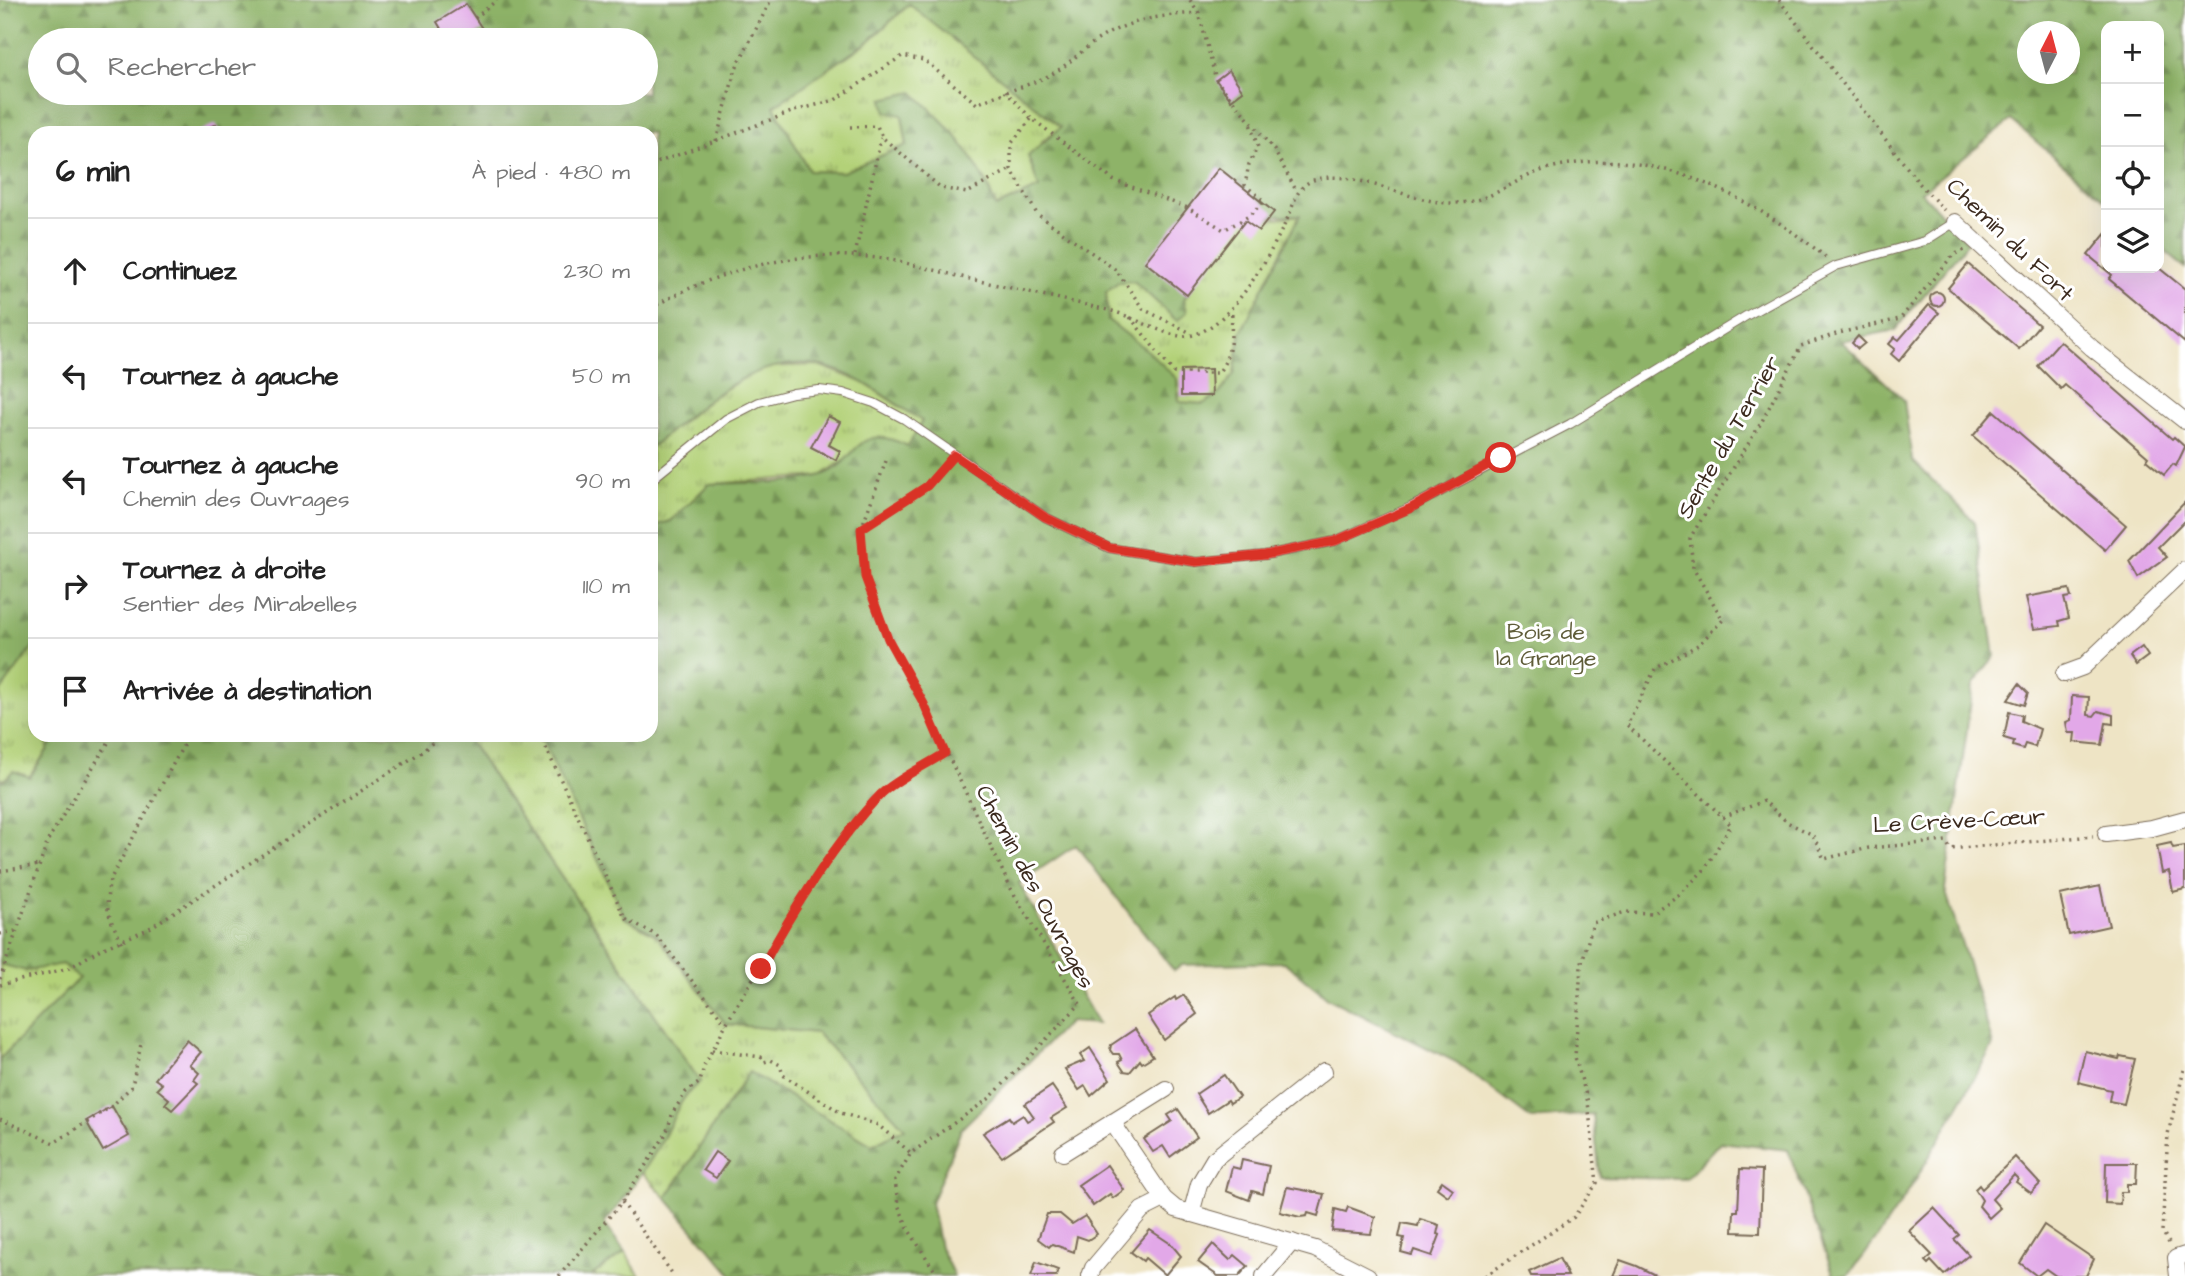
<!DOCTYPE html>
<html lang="fr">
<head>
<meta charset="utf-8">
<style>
	body { margin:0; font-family:"Architects Daughter",sans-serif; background:#f2f2f2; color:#222 }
	.controls { position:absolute; right:21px; top:21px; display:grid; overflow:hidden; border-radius:14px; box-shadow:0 7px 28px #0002 }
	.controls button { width:63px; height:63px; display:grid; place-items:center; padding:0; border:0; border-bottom:2px solid #e0e0e0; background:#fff; color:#222; font:35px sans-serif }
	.compass { position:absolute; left:2017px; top:21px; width:63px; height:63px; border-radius:50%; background:#fff; box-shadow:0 7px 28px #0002; rotate:6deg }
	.stop { position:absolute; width:21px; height:21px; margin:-16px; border:5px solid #d93025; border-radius:50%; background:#fff }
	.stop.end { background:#d93025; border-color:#fff; box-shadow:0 2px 7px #0008 }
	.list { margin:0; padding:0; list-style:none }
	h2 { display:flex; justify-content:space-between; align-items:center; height:91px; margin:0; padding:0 28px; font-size:30px }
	h2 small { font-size:23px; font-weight:400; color:#767676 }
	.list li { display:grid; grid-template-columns:46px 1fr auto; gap:21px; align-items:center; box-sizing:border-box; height:105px; padding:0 28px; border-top:2px solid #e0e0e0 }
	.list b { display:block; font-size:26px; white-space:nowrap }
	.list p { margin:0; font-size:23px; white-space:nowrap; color:#767676 }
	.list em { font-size:23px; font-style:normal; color:#767676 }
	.icon { flex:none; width:38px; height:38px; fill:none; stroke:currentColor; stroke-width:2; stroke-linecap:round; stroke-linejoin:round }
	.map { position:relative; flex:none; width:2185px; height:1276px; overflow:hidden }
	.search { position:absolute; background:#fff; box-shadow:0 7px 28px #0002; left:28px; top:28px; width:630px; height:77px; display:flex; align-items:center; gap:18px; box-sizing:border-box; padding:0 24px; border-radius:38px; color:#767676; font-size:26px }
	.panel { position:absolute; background:#fff; box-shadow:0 7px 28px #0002; left:28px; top:126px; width:630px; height:616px; border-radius:21px }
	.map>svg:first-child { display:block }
</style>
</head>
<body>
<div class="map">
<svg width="2185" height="1276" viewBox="0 0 2185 1276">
	<defs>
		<pattern id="grass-tufts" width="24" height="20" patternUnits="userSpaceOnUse" patternTransform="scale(1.75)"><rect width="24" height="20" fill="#b3d178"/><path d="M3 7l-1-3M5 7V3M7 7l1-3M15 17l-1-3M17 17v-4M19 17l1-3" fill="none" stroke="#93aa62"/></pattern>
		<pattern id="forest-firs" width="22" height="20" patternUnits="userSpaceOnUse" patternTransform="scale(1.75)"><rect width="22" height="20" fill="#8eb368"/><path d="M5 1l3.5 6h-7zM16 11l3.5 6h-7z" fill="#759255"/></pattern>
	</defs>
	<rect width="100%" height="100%" fill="#fff"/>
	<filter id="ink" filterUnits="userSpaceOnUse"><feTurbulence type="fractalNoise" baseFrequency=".0143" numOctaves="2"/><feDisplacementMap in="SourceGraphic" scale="14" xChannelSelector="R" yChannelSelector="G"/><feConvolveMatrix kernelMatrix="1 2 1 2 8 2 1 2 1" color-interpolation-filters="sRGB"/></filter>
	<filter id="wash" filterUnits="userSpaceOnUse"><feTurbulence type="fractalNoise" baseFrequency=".00686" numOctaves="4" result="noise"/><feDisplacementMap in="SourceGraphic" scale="28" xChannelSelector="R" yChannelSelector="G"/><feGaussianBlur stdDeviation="1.57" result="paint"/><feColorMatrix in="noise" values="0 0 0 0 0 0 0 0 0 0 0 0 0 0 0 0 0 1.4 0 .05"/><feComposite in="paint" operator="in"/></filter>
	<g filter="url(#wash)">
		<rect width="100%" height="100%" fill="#eee4c5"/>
		<!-- grass -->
		<g fill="url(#grass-tufts)" stroke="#777e4b" stroke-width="2">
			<polygon points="910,4 1061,127 1042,141 1039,188 996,207 985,179 902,115 907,145 843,172 809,171 774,106 869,41"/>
			<polygon points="1300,215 1241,332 1234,374 1219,395 1203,404 1179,402 1177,379 1149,352 1108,320 1106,292 1118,282 1134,281 1177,321 1187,312 1184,299 1242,216 1278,218"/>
			<polygon points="818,365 862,382 922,421 908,447 838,464 821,476 709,484 671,521 651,527 651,447 713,397 762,367"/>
			<polygon points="35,644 35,735 52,735 48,749 29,777 3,781 0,778 0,692"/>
			<path d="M465 735H540L625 918 656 935 726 1024 817 1033 905 1128 872 1145 749 1072 666 1198 642 1172C650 1159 660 1146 666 1133 677 1109 680 1099 700 1081Z"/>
			<polygon points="0,964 26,970 62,964 79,978 0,1059"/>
			<polygon points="625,1252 640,1276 591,1276"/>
		</g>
		<!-- forest -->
		<g fill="url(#forest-firs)" stroke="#646e43" stroke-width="2" fill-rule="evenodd">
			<path d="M0 0H2185V268L2159 246V26H2106V201L2011 120 1921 192 1968 242 1895 330 1841 341 1904 400 1912 460 1975 522 1995 656 1973 685 1945 889 1993 1045C1948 1124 1906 1205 1848 1276H1834L1788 1150 1720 1142 1686 1179 1600 1177 1593 1114 1531 1119 1456 1062 1329 999 1284 962 1182 965 1174 971 1076 845 1019 883 1098 1024 1069 1022 961 1129 931 1203 940 1247 954 1276H733L666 1198 749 1072 872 1145 905 1128 817 1033 726 1024 657 935 625 918 540 735H651V527L671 521 709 484C744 482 785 485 819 476 859 466 852 418 908 446L922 421C891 401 856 372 818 365 751 354 699 408 651 447V133H35V644L0 692ZM909 4 1061 127 1028 156 1039 188 996 207C976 154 953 130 913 92L883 99 886 112 902 115 907 145 843 172 809 171 774 106 869 41ZM2028 32H2070V74H2028ZM40 40H646V93H40ZM1300 215 1241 332 1234 374 1219 394 1203 404 1179 402 1177 379 1149 352 1108 320 1106 292 1118 282 1134 281 1177 321 1187 312 1184 299 1242 216Z"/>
			<path d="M52 735H465L700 1082C677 1100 677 1113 664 1136 648 1167 627 1197 604 1223L625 1252 591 1276H0V1059L79 978 62 964 26 971 0 964V778L3 781 13 771 30 777 48 749Z"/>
		</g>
		<g id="blocks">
			<!-- building -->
			<g fill="#e2a8e8">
				<polygon points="466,4 483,30 467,40 448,40 437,22"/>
				<polygon points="1229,70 1243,91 1231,100 1216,80"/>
				<polygon points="216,124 220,133 195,133"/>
				<polygon points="1219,168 1274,212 1259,231 1245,221 1187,295 1145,262"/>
				<polygon points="2106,233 2106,268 2159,268 2185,289 2185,343 2109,279 2112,275 2088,255"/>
				<polygon points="1968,264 2039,325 2019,349 1948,288"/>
				<circle cx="1937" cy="299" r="7"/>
				<polygon points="1929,305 1939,313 1899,361 1891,354 1895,349 1889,344 1895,337 1899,340"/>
				<polygon points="1858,336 1865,343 1858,349 1852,343"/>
				<polygon points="2060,341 2172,439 2174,437 2185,447 2176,466 2173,464 2164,475 2146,460 2148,457 2065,385 2061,389 2038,366"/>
				<polygon points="1211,369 1212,396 1181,396 1181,370"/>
				<polygon points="1994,411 2126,525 2105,550 1973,436"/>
				<polygon points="828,416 840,422 829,445 840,451 836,460 811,447"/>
				<polygon points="2185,502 2185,520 2158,547 2167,557 2138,578 2129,561"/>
				<polygon points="2069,589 2071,597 2064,598 2069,618 2059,621 2060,626 2034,629 2026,597"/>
				<polygon points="2142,647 2148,656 2136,665 2130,656"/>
				<polygon points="2019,684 2028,693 2024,705 2008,700"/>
				<polygon points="2072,696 2089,697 2088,715 2094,716 2098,711 2113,715 2113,724 2106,723 2102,745 2074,742 2075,733 2068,733 2066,722 2071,720"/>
				<polygon points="2009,712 2022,715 2021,721 2040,729 2035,747 2025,744 2023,749 2013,746 2014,741 2004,738"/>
				<polygon points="2171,843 2173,848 2185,846 2185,889 2173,892 2169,871 2162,873 2157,846"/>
				<polygon points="2100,886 2109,926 2069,935 2060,895"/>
				<polygon points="1184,995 1197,1014 1164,1040 1148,1015 1175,997 1176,1000"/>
				<polygon points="1135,1029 1153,1056 1142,1063 1140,1060 1130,1072 1124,1071 1118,1062 1122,1060 1119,1054 1113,1054 1110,1050 1111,1045"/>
				<polygon points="187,1040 201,1052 190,1065 199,1073 194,1080 198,1083 172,1110 165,1104 169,1099 157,1089 162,1084 155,1079"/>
				<polygon points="1090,1048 1110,1079 1091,1096 1085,1086 1079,1090 1065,1069 1084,1061 1080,1055"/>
				<polygon points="2085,1051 2119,1059 2120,1056 2135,1059 2124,1104 2109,1101 2111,1090 2078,1082"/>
				<polygon points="1224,1075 1239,1097 1230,1103 1228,1100 1208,1113 1196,1094"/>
				<polygon points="1052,1086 1067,1108 1051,1118 1054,1122 1002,1157 983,1133 1009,1117 1012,1122 1023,1115 1027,1121 1034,1117 1025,1104"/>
				<polygon points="112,1106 129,1136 103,1151 86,1121"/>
				<polygon points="1178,1109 1197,1137 1170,1157 1163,1146 1153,1152 1144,1139 1172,1121 1168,1115"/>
				<polygon points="715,1152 728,1161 716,1178 703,1170"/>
				<polygon points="2015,1157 2040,1184 2031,1193 2016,1182 2018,1179 2014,1175 1992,1199 2000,1208 1989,1218 1979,1206 1982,1200 1975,1189 1979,1185 1982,1189"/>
				<polygon points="1242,1160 1269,1166 1263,1194 1252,1191 1249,1200 1226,1191 1232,1167 1240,1169"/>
				<polygon points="2106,1163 2137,1163 2136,1184 2127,1184 2127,1192 2121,1192 2120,1204 2105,1203"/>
				<polygon points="1107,1165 1124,1190 1113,1198 1110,1194 1093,1206 1078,1185"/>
				<polygon points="1740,1169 1762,1170 1760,1233 1733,1232 1734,1211 1738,1211"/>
				<polygon points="1442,1181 1453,1189 1448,1196 1437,1188"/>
				<polygon points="1287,1187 1324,1194 1318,1216 1308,1213 1307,1216 1300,1217 1280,1212"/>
				<polygon points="1348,1207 1375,1217 1371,1234 1332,1231 1335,1209 1346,1212"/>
				<polygon points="1934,1208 1959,1235 1954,1239 1969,1255 1944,1275 1931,1261 1928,1264 1925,1261 1932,1255 1909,1231"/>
				<polygon points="1047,1214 1060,1214 1072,1224 1085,1216 1097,1234 1088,1240 1077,1236 1074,1252 1052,1244 1049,1247 1038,1239"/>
				<polygon points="1420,1219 1439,1225 1437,1234 1440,1235 1432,1256 1414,1250 1412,1255 1401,1252 1404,1238 1399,1237 1402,1223 1418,1226"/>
				<polygon points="2044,1225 2094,1259 2086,1276 2056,1276 2046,1269 2037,1276 2020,1263"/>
				<polygon points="1150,1230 1171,1244 1181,1256 1165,1275 1145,1258 1143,1261 1131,1252"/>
				<polygon points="1213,1244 1230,1260 1235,1255 1248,1266 1239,1276 1218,1276 1198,1262"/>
				<polygon points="1559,1258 1568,1276 1531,1276 1529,1272"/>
				<polygon points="1620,1260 1637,1266 1657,1276 1613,1276"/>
				<polygon points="1036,1262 1058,1270 1056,1276 1031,1276"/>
			</g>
		</g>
	</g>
	<g filter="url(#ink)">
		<use href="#blocks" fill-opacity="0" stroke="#7a6b58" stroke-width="2"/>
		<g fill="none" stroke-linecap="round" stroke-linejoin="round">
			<!-- service casing -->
			<g stroke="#7a6b58" stroke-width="10">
				<polyline id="service" points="651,480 726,419 759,402 793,393 819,390 843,393 874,403 904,419 1045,517 1109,548 1196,562 1265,555 1335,541 1411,507 1570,424 1746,316 1836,266 1925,241 1955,222"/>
			</g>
			<!-- minor casing -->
			<g stroke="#7a6b58" stroke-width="18">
				<g id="minor">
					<polyline points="1955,222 2092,348 2185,421"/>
					<polyline points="2064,674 2083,667 2185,570"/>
					<polyline points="2106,834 2152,828 2185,819"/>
					<polyline points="1112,1122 1164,1199 1176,1209 1315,1249 1368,1276"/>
					<polyline points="1063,1153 1166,1089"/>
					<polyline points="1191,1214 1199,1184 1214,1159 1324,1071"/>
					<polyline points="1090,1276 1093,1268 1142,1210 1164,1199"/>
					<polyline points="1264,1276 1292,1242"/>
					<polyline points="2178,1276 2176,1258 2185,1255"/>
				</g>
			</g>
			<!-- path -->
			<g stroke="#7a6b58" stroke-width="3.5" stroke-dasharray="2 5" stroke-linecap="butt">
				<polyline points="1190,0 1199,13 1216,80 1274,150 1297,192"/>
				<polyline points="1779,0 1918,182 1944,210"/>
				<polyline points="475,18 497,0"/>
				<polyline points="1005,91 1031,118 1113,180 1188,208 1224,230 1249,216 1264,201 1245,185 1249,164 1258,147 1249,121"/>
				<polyline points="1031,119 1011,144 1011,169 1037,214 1116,270 1143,309 1191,333"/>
				<polyline points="850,127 877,126 882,137 941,188 967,193 1011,169"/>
				<polyline points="716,141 736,68 771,0"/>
				<path d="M651 165 794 111 835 100 902 56 924 60 977 104C1003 91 1032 86 1057 71 1071 62 1082 50 1096 41 1128 19 1163 15 1199 13"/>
				<polyline points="855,255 881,138"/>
				<path d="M651 308C712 273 782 253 853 256 893 257 931 270 970 279 1017 289 1064 300 1112 311 1133 317 1160 333 1180 336 1226 341 1274 248 1290 213 1295 200 1297 188 1311 181 1348 165 1410 204 1453 203 1494 203 1512 178 1550 168 1651 142 1752 197 1828 259"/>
				<path d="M1130 317 1174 373H1218C1233 354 1231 332 1232 310"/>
				<polyline points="886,461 861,529 927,487 948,462"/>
				<polyline points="861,529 865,577 888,639 924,704 1010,887 1080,1004 990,1098 911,1153 895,1180 898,1205 910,1232 938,1276"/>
				<polyline points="540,735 625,918 656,935 726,1024"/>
				<polyline points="1723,817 1764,801 1787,822 1813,835 1824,859 1869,848 1946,841 1950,849 2093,836"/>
				<polyline points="0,871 39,865"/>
				<polyline points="0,934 15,931"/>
				<path d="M122 942C108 916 104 909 110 880L189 735"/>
				<polyline points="0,979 49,838 113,735"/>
				<polyline points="0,985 69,968 99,950 148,929 423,751 441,735"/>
				<polyline points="712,1050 761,1057 764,1062 771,1060 780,1065 783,1075 841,1113 878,1125 911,1153"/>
				<polyline points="0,1119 54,1143 112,1106 132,1086 141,1044"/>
				<polyline points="622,1202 674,1276"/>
				<polyline points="2169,1243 2162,1231 2168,1134 2185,1066"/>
				<polyline points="559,1276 622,1202 666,1134 673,1112 686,1092 700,1082 704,1066 726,1024 786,923 836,851 882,793 945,753"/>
				<polyline points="1485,1276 1574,1217 1597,1183 1588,1102 1575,1057 1581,966 1593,923 1625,912 1652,913 1680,894 1705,869 1731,825 1627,725 1655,669 1698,645 1723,620 1693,568 1690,538 1761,423 1801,346 1839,333 1900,319 1953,255 1965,250"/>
			</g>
			<!-- service -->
			<use href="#service" stroke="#fff" stroke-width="8"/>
			<!-- minor -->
			<use href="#minor" stroke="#fff" stroke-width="16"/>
		</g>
	</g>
	<g fill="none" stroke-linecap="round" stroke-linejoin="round" filter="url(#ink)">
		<!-- route -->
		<path stroke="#d93025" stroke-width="9" d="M761 969C791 913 837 839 881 794 898 778 925 766 945 753L924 704 888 639 865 577 861 529 927 486 954 455 1045 517 1110 548 1196 562 1265 555 1335 541 1411 508 1501 458"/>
	</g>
	<g text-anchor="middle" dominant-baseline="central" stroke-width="6" stroke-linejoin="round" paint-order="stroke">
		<!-- street labels -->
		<g font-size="23" fill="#3b2a1e" stroke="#fff">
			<text transform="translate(2010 240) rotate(44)">Chemin du Fort</text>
			<text transform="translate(1729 437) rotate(-60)">Sente du Terrier</text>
			<text transform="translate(1959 821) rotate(-3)">Le Crève-Cœur</text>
			<text transform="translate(1035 887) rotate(62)">Chemin des Ouvrages</text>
		</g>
		<!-- park labels -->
		<g font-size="23" fill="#5f5c39" stroke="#fff">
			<text x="1546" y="632">Bois de<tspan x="1546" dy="26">la Grange</tspan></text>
		</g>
	</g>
</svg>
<div class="controls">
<button>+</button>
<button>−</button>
<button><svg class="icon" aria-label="locate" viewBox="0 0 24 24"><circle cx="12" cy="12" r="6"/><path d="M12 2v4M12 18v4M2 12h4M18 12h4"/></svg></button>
<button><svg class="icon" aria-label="layers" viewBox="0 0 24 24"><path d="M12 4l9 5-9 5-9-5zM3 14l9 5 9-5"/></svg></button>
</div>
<svg class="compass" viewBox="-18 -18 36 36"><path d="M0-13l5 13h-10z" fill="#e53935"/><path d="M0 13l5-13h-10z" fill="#767676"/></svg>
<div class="stop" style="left:1501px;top:458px"></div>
<div class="stop end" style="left:761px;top:969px"></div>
<div class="search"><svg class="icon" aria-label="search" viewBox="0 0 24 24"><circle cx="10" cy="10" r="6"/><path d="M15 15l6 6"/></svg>Rechercher</div>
<section class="panel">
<h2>6 min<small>À pied · 480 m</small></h2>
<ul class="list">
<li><svg class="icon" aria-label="ahead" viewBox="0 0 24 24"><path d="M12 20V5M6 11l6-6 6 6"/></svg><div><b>Continuez</b></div><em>230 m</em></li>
<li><svg class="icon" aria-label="left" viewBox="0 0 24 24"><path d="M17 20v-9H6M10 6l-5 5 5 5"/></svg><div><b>Tournez à gauche</b></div><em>50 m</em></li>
<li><svg class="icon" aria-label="left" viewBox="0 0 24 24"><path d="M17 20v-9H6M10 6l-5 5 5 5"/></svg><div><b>Tournez à gauche</b><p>Chemin des Ouvrages</p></div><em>90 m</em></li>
<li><svg class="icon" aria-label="right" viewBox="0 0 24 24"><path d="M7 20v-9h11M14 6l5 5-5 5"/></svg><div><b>Tournez à droite</b><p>Sentier des Mirabelles</p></div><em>110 m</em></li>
<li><svg class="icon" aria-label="arrive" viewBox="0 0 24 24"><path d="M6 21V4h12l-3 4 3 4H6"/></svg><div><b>Arrivée à destination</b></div></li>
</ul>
</section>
</div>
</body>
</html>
